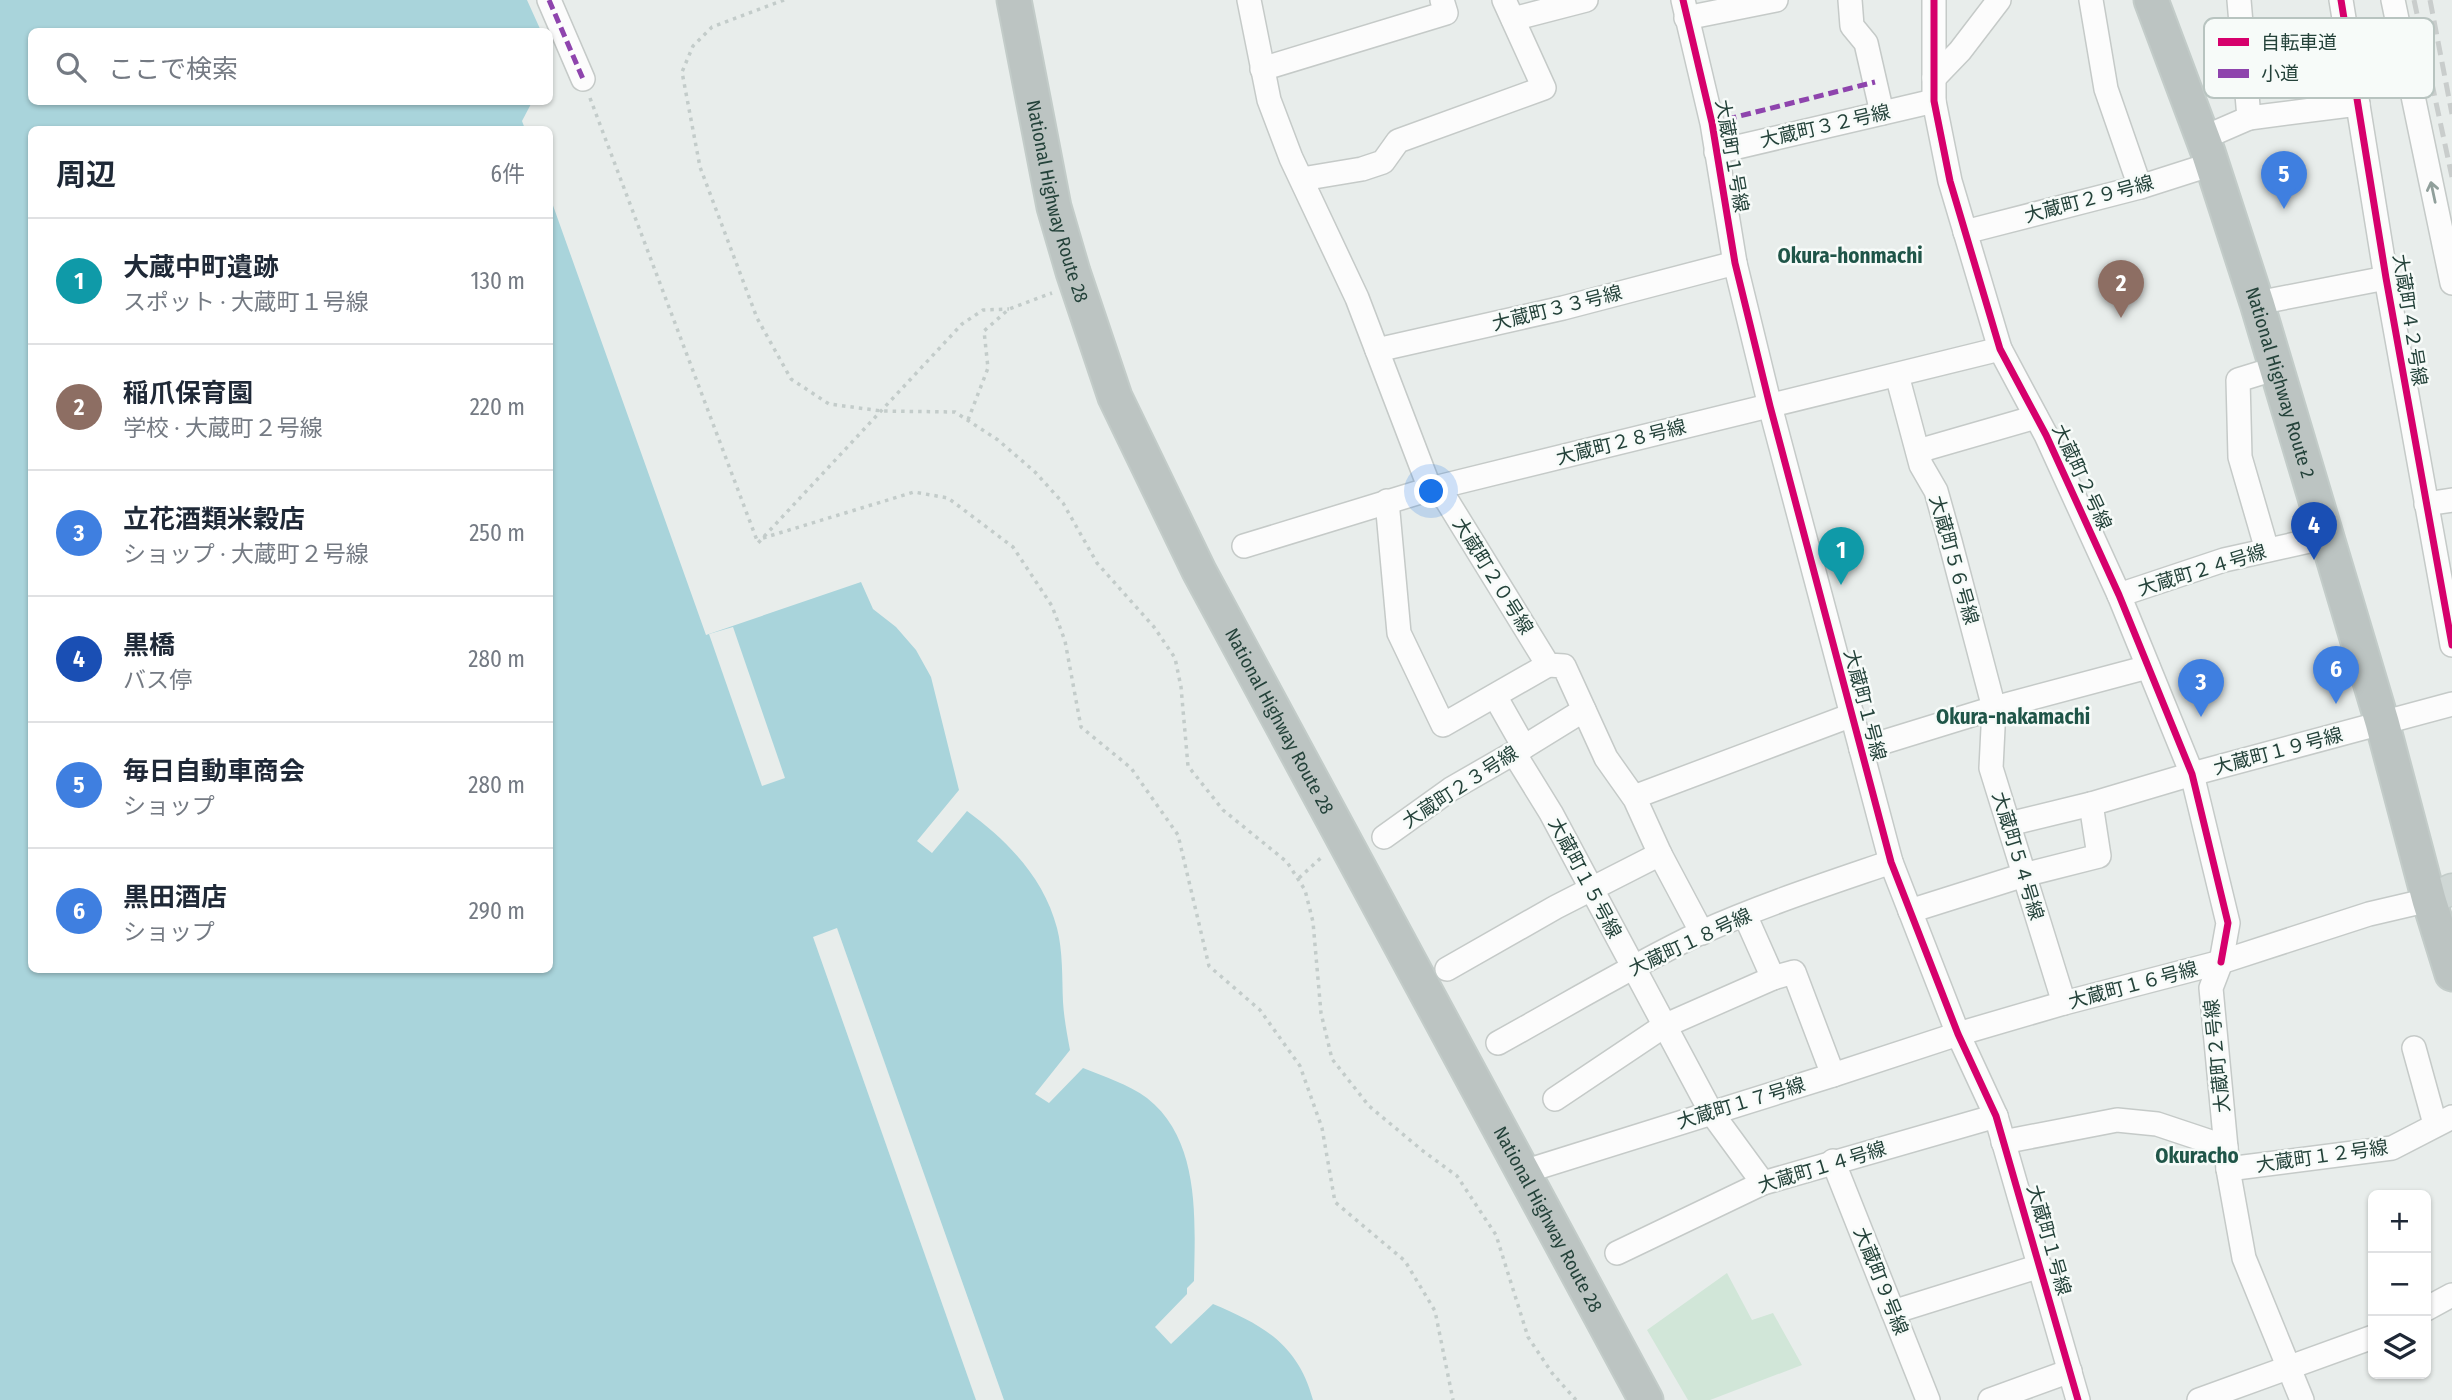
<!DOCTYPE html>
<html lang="ja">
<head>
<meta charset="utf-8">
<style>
	body { margin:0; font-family:"Fira Sans Condensed","Noto Sans JP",sans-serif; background:#f6f6f7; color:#1f2937 }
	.controls { position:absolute; right:21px; bottom:21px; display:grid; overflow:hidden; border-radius:10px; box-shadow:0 2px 5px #0004 }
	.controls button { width:63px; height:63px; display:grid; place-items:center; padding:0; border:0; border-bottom:2px solid #e0e1e3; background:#fff; color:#1f2937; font:35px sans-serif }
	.you { position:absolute; left:1432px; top:492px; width:24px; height:24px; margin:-18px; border:5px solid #fff; border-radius:50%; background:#1a73e8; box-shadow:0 0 0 10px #1a73e833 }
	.badge { display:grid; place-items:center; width:46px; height:46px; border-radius:50%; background:#697e78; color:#fff; font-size:23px; font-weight:700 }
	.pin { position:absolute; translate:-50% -58px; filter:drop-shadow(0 2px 4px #0008) }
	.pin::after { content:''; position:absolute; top:37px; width:24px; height:21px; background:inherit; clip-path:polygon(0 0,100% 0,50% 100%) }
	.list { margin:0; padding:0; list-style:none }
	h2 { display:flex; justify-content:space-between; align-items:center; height:91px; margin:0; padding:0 28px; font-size:30px }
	h2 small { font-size:23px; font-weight:400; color:#747a83 }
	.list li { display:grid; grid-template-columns:46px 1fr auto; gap:21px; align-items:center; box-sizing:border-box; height:126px; padding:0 28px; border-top:2px solid #e0e1e3 }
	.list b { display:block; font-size:26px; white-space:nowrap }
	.list p { margin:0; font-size:23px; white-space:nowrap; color:#747a83 }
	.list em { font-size:23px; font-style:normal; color:#747a83 }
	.icon { flex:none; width:38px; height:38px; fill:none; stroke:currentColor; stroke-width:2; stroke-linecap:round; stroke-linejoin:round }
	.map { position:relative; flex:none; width:2452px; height:1400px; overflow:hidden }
	.search { position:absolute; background:#fff; box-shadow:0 2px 5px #0004; left:28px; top:28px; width:525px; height:77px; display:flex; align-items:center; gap:18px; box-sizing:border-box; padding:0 24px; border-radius:10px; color:#747a83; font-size:26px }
	.panel { position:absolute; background:#fff; box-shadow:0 2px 5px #0004; left:28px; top:126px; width:525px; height:847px; border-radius:10px }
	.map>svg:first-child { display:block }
</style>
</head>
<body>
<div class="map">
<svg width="2452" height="1400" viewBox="0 0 2452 1400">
	<rect width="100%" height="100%" fill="#e8edeb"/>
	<!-- green -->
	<polygon fill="#d1e6d8" points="1727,1273 1752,1320 1773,1313 1802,1365 1710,1400 1688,1400 1647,1330"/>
	<!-- water -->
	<path fill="#a9d4db" d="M0 0H527L541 31 32 32V102H532L522 121 525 129 32 130V970H550V197L706 635 861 582 873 609 896 627 916 650 931 677 959 790 917 841 932 853 967 811C1008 841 1044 878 1057 928 1063 951 1062 978 1063 1002 1064 1018 1067 1034 1070 1050L1035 1094 1049 1103 1083 1068C1105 1077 1128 1084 1147 1098 1201 1140 1195 1221 1194 1281L1187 1288V1294L1155 1327 1171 1344 1213 1304C1263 1325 1298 1344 1313 1400H0Z"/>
	<!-- pier -->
	<g fill="#e8edeb">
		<polygon points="733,627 785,778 762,786 709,634"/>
		<polygon points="837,928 1004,1400 976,1400 813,937"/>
	</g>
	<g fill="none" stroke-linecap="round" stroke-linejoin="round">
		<!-- minor casing -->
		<g stroke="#c5cac8" stroke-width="26">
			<g id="minor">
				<polyline points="549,0 583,79"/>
				<polyline points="1249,0 1269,100 1291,158 1357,298 1430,489 1446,499 1548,665 1564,666 1606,758 1635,799 1660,854 1702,933"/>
				<polyline points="1683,0 1712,123 1735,263 1770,406 1891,862 1958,1034 1996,1116 2078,1400"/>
				<polyline points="1850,0 1852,26 1866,43 1882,113"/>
				<polyline points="1934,0 1934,101 1950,181 2000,349 2046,435 2119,595 2192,774 2228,923 2221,962 2211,988 2228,1169 2244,1258 2302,1400"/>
				<polyline points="2091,0 2106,89 2140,187"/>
				<polyline points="2341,0 2386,278 2452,645"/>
				<polyline points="2393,0 2452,283"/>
				<polyline points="1686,18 1776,0"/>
				<polyline points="1513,19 1586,0"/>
				<polyline points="1262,69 1446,13 1442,0"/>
				<polyline points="1934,78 1960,51 1999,0"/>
				<polyline points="2249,118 2358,104"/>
				<polyline points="2203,138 2249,118 2239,0"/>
				<polyline points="1716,152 1934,101"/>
				<polyline points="1302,179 1362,169 1383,162 1398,141 1544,88 1504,0"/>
				<polyline points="1965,232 2140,187 2212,164"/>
				<polyline points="2257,303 2386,278"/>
				<polyline points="1377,350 1563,308 1735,263"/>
				<polyline points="1897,375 1921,465 1936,491 1950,541 1994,708 1991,768 2064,1003"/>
				<polyline points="1918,451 2036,417"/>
				<polyline points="1387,501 1399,633 1443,725 1548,665"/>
				<polyline points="2426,504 2452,500"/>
				<polyline points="1244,546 1430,489 2000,349"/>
				<polyline points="2267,550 2240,457 2238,380 2277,368"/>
				<polyline points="2119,595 2224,560 2327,537"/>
				<polyline points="1524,747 1584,710"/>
				<polyline points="1861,749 1994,708 2148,667"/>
				<polyline points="1514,753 1551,813 1711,1112 1763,1183"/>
				<polyline points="1634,797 1852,715"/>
				<polyline points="2009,824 2091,804"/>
				<polyline points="1384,837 1451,789 1524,747 1495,696"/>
				<polyline points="1910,911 2024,875 2099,856 2091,804 2192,774 2452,704"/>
				<polyline points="1745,915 1773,978"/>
				<polyline points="1447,969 1556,907 1660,854"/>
				<path d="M1498 1043C1565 1006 1631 966 1700 933 1762 905 1827 884 1891 862"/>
				<polyline points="2414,1048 2435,1124"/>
				<polyline points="1555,1099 1664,1026 1773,978 1794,972 1833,1075"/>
				<polyline points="2003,1142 2117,1120 2157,1124 2226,1147"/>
				<polyline points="1833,1161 1928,1400"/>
				<polyline points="2228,1169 2392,1148 2452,1117"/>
				<polyline points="1523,1172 1833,1075 1958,1034 2064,1003 2221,962 2369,914 2429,900"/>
				<polyline points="1617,1253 1763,1183 1996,1116"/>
				<polyline points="2426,1309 2452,1295"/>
				<polyline points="1893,1312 2040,1266"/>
				<polyline points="1990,1400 2070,1371"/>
				<polyline points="2199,1400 2373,1337"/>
			</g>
		</g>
		<!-- major casing -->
		<g stroke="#c3ccc9" stroke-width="33">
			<polyline id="major" points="2429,900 2452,889"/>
		</g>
		<!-- highway casing -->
		<g stroke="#c3ccc9" stroke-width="37">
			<g id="highway">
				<path id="s1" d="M1014 0 1054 207 1073 272 1115 397 1199 571 1646 1400"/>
				<path id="s2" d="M2151 0 2208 152 2257 303 2382 722 2429 900 2452 974"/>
			</g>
		</g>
		<!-- path -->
		<g stroke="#c3ccca" stroke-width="3.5" stroke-dasharray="3.5 5" stroke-linecap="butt">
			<polyline points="784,0 712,27 693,46 682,72 700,167 757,318 791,379 829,404 882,411 955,412 998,440 1035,472 1063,503 1097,563 1154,627 1175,658 1181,687 1188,766 1223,810 1287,862 1305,890 1313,922 1321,1013 1332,1059 1369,1106 1423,1151 1457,1176 1496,1235 1528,1337 1552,1373 1576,1400"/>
			<polyline points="590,98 758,543 962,324 983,310 1009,309"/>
			<polyline points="968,420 988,368 984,331 1009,309 1052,293"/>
			<polyline points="763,538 914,492 948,498 1013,547 1052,606 1065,641 1081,727 1131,768 1178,835 1209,966 1260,1010 1300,1066 1322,1128 1335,1202 1405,1261 1435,1311 1453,1400"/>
			<polyline points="1299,878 1323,856"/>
		</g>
		<!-- minor -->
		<use href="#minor" stroke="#fcfcfc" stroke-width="23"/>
		<!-- major -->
		<use href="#major" stroke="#cfd7d5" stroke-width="30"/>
		<!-- highway -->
		<use href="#highway" stroke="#bcc4c2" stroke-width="33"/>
		<!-- rail -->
		<g stroke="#c9cdcc" stroke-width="5" stroke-dasharray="14 7" stroke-linecap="butt">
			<polyline points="2414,0 2452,177"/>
			<polyline points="2430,0 2452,114"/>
		</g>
		<!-- quiet -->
		<g stroke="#8e44ad" stroke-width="5" stroke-dasharray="10 5" stroke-linecap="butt">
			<polyline points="549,0 583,79"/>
			<polyline points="1712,123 1875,82"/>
		</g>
		<!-- cycleway casing -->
		<g stroke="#f7fbf9" stroke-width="11">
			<g id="cycleway">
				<polyline points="1683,0 1712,123 1735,263 1770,406 1891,862 1958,1034 1996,1116 2078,1400"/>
				<polyline points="1934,0 1934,101 1950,181 2000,349 2046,435 2119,595 2192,774 2228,923 2221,962"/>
				<polyline points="2341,0 2386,278 2452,645"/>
			</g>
		</g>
		<!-- cycleway -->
		<use href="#cycleway" stroke="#d6006c" stroke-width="7"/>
	</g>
	<!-- one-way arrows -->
	<defs><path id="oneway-shaft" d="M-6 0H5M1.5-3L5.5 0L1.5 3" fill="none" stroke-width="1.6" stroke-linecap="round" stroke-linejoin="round" transform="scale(1.75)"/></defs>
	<use stroke="#909f9b" href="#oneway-shaft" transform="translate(2433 192) rotate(-102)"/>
	<g text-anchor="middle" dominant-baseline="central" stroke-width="5" stroke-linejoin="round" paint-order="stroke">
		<!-- street labels -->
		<g font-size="19" fill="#24423a" stroke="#f7fbf9">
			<text transform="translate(1825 126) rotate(-13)">大蔵町３２号線</text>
			<text transform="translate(1732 156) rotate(80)">大蔵町１号線</text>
			<text transform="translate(2089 199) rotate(-15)">大蔵町２９号線</text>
			<text stroke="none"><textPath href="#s1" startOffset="206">National Highway Route 28</textPath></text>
			<text transform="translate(1557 308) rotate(-14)">大蔵町３３号線</text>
			<text transform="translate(2410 320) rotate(81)">大蔵町４２号線</text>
			<text stroke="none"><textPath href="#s2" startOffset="404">National Highway Route 2</textPath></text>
			<text transform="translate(1621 442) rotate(-14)">大蔵町２８号線</text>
			<text transform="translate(2082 477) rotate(65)">大蔵町２号線</text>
			<text transform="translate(1954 560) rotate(74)">大蔵町５６号線</text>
			<text transform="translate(2202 570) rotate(-17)">大蔵町２４号線</text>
			<text transform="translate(1493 576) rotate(58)">大蔵町２０号線</text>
			<text transform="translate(1865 705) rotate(75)">大蔵町１号線</text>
			<text stroke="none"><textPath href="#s1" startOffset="774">National Highway Route 28</textPath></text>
			<text transform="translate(2278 751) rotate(-15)">大蔵町１９号線</text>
			<text transform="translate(1460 787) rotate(-33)">大蔵町２３号線</text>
			<text transform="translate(2018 856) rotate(73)">大蔵町５４号線</text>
			<text transform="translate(1585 878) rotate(62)">大蔵町１５号線</text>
			<text transform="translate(1690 942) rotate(-25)">大蔵町１８号線</text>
			<text transform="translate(2133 985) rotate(-15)">大蔵町１６号線</text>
			<text transform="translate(2217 1056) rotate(-96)">大蔵町２号線</text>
			<text transform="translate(1741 1103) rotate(-17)">大蔵町１７号線</text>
			<text transform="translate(2322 1156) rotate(-8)">大蔵町１２号線</text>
			<text transform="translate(1822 1167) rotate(-17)">大蔵町１４号線</text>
			<text stroke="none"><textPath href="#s1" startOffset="1340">National Highway Route 28</textPath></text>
			<text transform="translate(2049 1240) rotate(74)">大蔵町１号線</text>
			<text transform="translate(1881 1281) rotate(68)">大蔵町９号線</text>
		</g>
		<!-- neighbourhood labels -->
		<g font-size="21" font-weight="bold" fill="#1f5548" stroke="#f7fbf9">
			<text x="1850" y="256">Okura-honmachi</text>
			<text x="2013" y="717">Okura-nakamachi</text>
			<text x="2197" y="1156">Okuracho</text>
		</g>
	</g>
	<!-- legend -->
	<rect x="2204" y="18" width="230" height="80" rx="10" fill="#f7fbf9" stroke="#b8c4c0" stroke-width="2"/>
	<rect x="2218" y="38" width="31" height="8" fill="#d6006c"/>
	<rect x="2218" y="69" width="31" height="9" fill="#8e44ad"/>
	<g font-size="19" fill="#24423a">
		<text x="2261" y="49">自転車道</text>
		<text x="2261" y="80">小道</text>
	</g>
</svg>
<div class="controls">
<button>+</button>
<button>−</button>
<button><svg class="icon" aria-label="layers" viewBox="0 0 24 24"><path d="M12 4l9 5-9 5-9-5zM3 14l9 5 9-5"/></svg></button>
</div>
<div class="you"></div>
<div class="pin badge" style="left:1841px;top:585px;background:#0f9aa8">1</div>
<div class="pin badge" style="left:2121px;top:318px;background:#8d6e63">2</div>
<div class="pin badge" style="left:2201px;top:717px;background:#3f7fe0">3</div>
<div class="pin badge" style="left:2314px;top:560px;background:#1a4fb4">4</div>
<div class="pin badge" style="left:2284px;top:209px;background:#3f7fe0">5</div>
<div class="pin badge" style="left:2336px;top:704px;background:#3f7fe0">6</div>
<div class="search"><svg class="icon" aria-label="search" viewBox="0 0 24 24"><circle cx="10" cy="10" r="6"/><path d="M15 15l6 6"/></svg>ここで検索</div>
<section class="panel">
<h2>周辺<small>6件</small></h2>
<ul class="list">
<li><span class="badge" style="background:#0f9aa8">1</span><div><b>大蔵中町遺跡</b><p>スポット · 大蔵町１号線</p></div><em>130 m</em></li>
<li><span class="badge" style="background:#8d6e63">2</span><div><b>稲爪保育園</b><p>学校 · 大蔵町２号線</p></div><em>220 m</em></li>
<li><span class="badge" style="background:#3f7fe0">3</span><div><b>立花酒類米穀店</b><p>ショップ · 大蔵町２号線</p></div><em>250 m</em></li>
<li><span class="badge" style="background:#1a4fb4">4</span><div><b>黒橋</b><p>バス停</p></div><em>280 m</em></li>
<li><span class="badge" style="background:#3f7fe0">5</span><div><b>毎日自動車商会</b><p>ショップ</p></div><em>280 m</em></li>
<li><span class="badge" style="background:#3f7fe0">6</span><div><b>黒田酒店</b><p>ショップ</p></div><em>290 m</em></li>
</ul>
</section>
</div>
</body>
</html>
